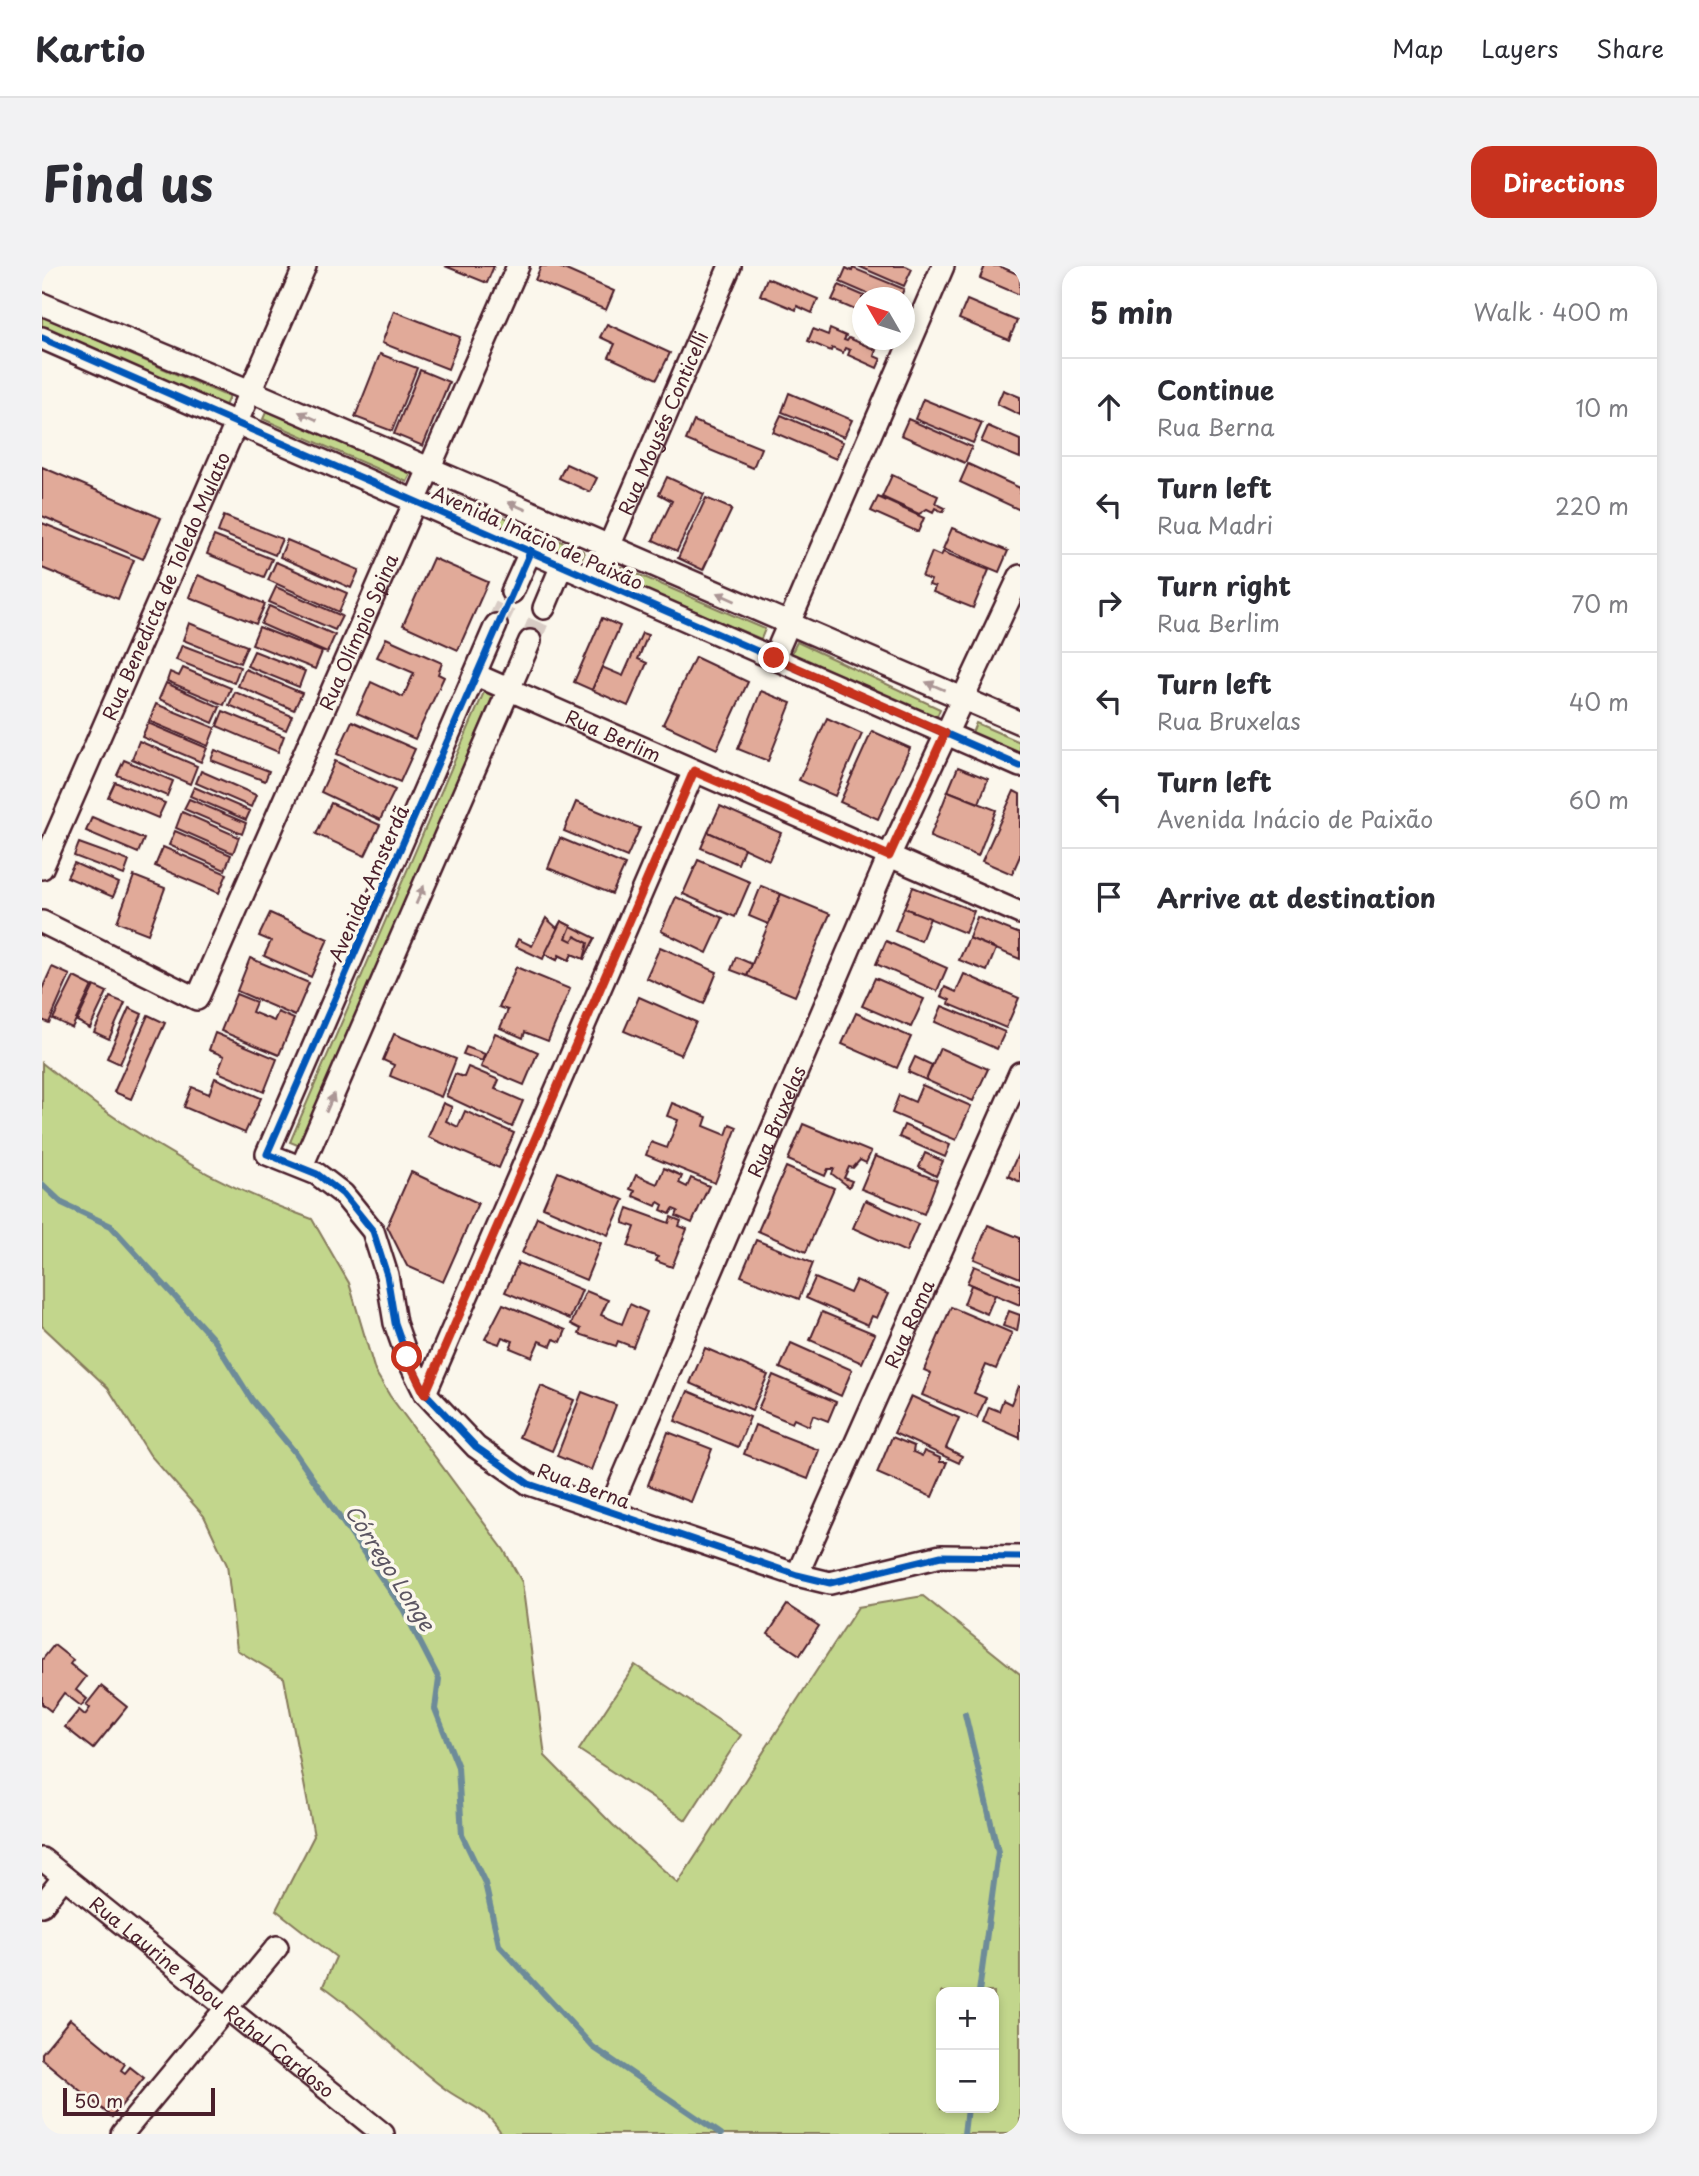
<!DOCTYPE html>
<html lang="en">
<head>
<meta charset="utf-8">
<style>
	body { margin:0; font-family:"Playpen Sans",sans-serif; background:#f2f2f3; color:#2b2b33 }
	.controls { position:absolute; right:21px; bottom:21px; display:grid; overflow:hidden; border-radius:14px; box-shadow:0 4px 10px #0003 }
	.controls button { width:63px; height:63px; display:grid; place-items:center; padding:0; border:0; border-bottom:2px solid #e1e1e2; background:#fff; color:#2b2b33; font:35px sans-serif }
	.compass { position:absolute; left:810px; top:21px; width:63px; height:63px; border-radius:50%; background:#fff; box-shadow:0 4px 10px #0003; rotate:309deg }
	.scale { position:absolute; left:21px; bottom:18px; width:152px; box-sizing:border-box; padding-left:7px; border:4px solid #4a1f2b; border-top:0; font-size:19px; line-height:24px; white-space:nowrap; color:#4a1f2b; -webkit-text-stroke:5px #fbf7ec; paint-order:stroke }
	.stop { position:absolute; width:21px; height:21px; margin:-16px; border:5px solid #c8321e; border-radius:50%; background:#fff }
	.stop.end { background:#c8321e; border-color:#fff; box-shadow:0 2px 7px #0008 }
	.list { margin:0; padding:0; list-style:none }
	h2 { display:flex; justify-content:space-between; align-items:center; height:91px; margin:0; padding:0 28px; font-size:30px }
	h2 small { font-size:23px; font-weight:400; color:#7c7c81 }
	.list li { display:grid; grid-template-columns:46px 1fr auto; gap:21px; align-items:center; box-sizing:border-box; height:98px; padding:0 28px; border-top:2px solid #e1e1e2 }
	.list b { display:block; font-size:26px; white-space:nowrap }
	.list p { margin:0; font-size:23px; white-space:nowrap; color:#7c7c81 }
	.list em { font-size:23px; font-style:normal; color:#7c7c81 }
	.icon { flex:none; width:38px; height:38px; fill:none; stroke:currentColor; stroke-width:2; stroke-linecap:round; stroke-linejoin:round }
	.map { position:relative; flex:none; width:978px; height:1868px; overflow:hidden; border-radius:21px }
	header { display:flex; align-items:center; gap:42px; box-sizing:border-box; height:98px; padding:0 35px; background:#fff; border-bottom:2px solid #e1e1e2 }
	header strong { font-size:33px }
	nav { display:flex; gap:38px; margin-inline-start:auto; font-size:24px }
	.intro { display:flex; align-items:center; justify-content:space-between; box-sizing:border-box; height:168px; padding:0 42px }
	h1 { margin:0; font-size:49px }
	.button { padding:18px 32px; border-radius:21px; background:#c8321e; color:#fff; font-size:24px; font-weight:700 }
	main { display:flex; gap:42px; padding:0 42px }
	aside { flex:1; background:#fff; border-radius:21px; box-shadow:0 4px 10px #0003 }
	.map>svg:first-child { display:block }
</style>
</head>
<body>
<header>
<strong>Kartio</strong>
<nav><a>Map</a><a>Layers</a><a>Share</a></nav>
</header>
<div class="intro"><h1>Find us</h1><a class="button">Directions</a></div>
<main>
<div class="map">
<svg width="978" height="1868" viewBox="0 0 978 1868">
	<rect width="100%" height="100%" fill="#fbf7ec"/>
	<filter id="ink" filterUnits="userSpaceOnUse"><feTurbulence type="fractalNoise" baseFrequency=".0143" numOctaves="2"/><feDisplacementMap in="SourceGraphic" scale="14" xChannelSelector="R" yChannelSelector="G"/><feConvolveMatrix kernelMatrix="1 2 1 2 8 2 1 2 1" color-interpolation-filters="sRGB"/></filter>
	<g filter="url(#ink)">
		<!-- green -->
		<g fill="#c2d68c" stroke="#867a5c" stroke-width="2" fill-rule="evenodd">
			<polygon points="0,50 187,131 183,140 0,60"/>
			<polygon points="225,144 369,208 365,216 221,153"/>
			<polygon points="401,225 541,285 542,289 537,295 397,234"/>
			<polygon points="579,301 723,363 719,373 575,312"/>
			<polygon points="755,376 898,443 894,453 749,388"/>
			<polygon points="442,426 451,430 258,880 248,876"/>
			<polygon points="934,457 978,476 978,488 930,467"/>
			<path d="M0 797C82 864 170 918 270 953L307 1017 333 1105 348 1130 462 1284 480 1316 503 1490 571 1559 636 1617 816 1341 881 1330 978 1408V1868H460C443 1841 431 1842 406 1825 362 1794 326 1751 281 1720L294 1691 234 1644 272 1570 242 1412 195 1384 185 1299 162 1250 108 1189 66 1122 0 1060ZM899 1726H952V1842H899Z"/>
			<polygon points="593,1399 699,1469 644,1554 537,1484"/>
		</g>
		<g fill="none" stroke-linecap="round" stroke-linejoin="round">
			<!-- stream -->
			<g stroke="#6d8b99" stroke-width="6">
				<polyline points="0,918 20,937 69,960 173,1075 210,1134 251,1184 361,1343 397,1413 393,1443 416,1501 420,1569 443,1617 457,1679 551,1781 679,1868"/>
				<polyline points="923,1448 956,1586 937,1726"/>
				<polyline points="922,1868 925,1842"/>
			</g>
		</g>
		<!-- building -->
		<g fill="#e1aa99" stroke="#4a1f2b" stroke-width="2">
			<polygon points="403,0 452,0 445,17"/>
			<polygon points="499,0 515,0 572,25 564,44 493,14"/>
			<polygon points="816,0 864,0 870,3 862,20"/>
			<polygon points="943,0 957,0 978,9 978,29 938,12"/>
			<polygon points="804,2 810,5 811,2 862,23 858,32 835,32 798,16"/>
			<polygon points="725,12 776,33 770,47 755,40 754,44 718,29"/>
			<polygon points="797,19 827,32 820,32 820,47 790,34"/>
			<polygon points="925,34 975,55 967,74 917,53"/>
			<polygon points="352,45 418,71 406,103 340,77"/>
			<polygon points="565,58 628,87 615,113 567,91 573,78 558,71"/>
			<polygon points="771,63 786,69 788,63 804,70 802,74 805,75 807,72 834,84 832,90 839,93 835,102 806,89 808,84 803,82 801,87 790,82 789,85 766,75"/>
			<polygon points="338,88 375,102 350,165 313,151"/>
			<polygon points="378,104 407,116 381,180 352,168"/>
			<polygon points="961,124 978,131 978,149 955,138"/>
			<polygon points="747,127 810,154 802,171 740,146"/>
			<polygon points="881,133 940,157 931,177 873,153"/>
			<polygon points="739,149 801,176 794,193 731,166"/>
			<polygon points="866,153 930,181 923,197 859,169"/>
			<polygon points="652,155 719,182 711,202 644,174"/>
			<polygon points="946,160 978,174 978,192 939,176"/>
			<polygon points="524,198 555,212 548,226 517,212"/>
			<polygon points="926,198 978,222 978,244 918,216"/>
			<polygon points="0,201 119,252 101,293 0,250"/>
			<polygon points="850,209 896,230 893,237 903,242 901,246 893,242 891,246 885,243 877,248 840,231"/>
			<polygon points="625,211 662,228 635,285 611,274 630,235 617,228"/>
			<polygon points="836,231 882,252 876,266 829,245"/>
			<polygon points="664,232 690,243 661,304 636,292"/>
			<polygon points="182,250 240,273 233,289 176,266"/>
			<polygon points="0,257 92,294 76,333 0,302"/>
			<polygon points="910,262 966,285 957,306 901,283"/>
			<polygon points="172,270 230,293 222,311 165,288"/>
			<polygon points="245,274 317,304 309,322 238,291"/>
			<polygon points="890,286 899,290 901,286 947,304 931,342 891,326 893,321 887,319 889,314 880,311"/>
			<polygon points="391,292 446,316 416,384 361,359"/>
			<polygon points="234,296 305,327 297,346 226,314"/>
			<polygon points="156,309 223,338 214,358 147,331"/>
			<polygon points="234,321 300,350 293,364 227,336"/>
			<polygon points="227,340 293,369 285,387 219,358"/>
			<polygon points="560,352 578,360 550,424 532,416"/>
			<polygon points="147,357 205,380 198,397 141,374"/>
			<polygon points="217,361 280,386 273,403 210,378"/>
			<polygon points="600,367 606,369 596,393 605,397 586,440 550,424 560,401 581,410"/>
			<polygon points="344,372 400,397 396,408 402,411 373,473 315,447 329,416 361,431 372,407 335,391"/>
			<polygon points="140,379 198,401 192,417 134,394"/>
			<polygon points="212,385 263,405 257,421 205,400"/>
			<polygon points="653,391 706,416 675,483 621,458"/>
			<polygon points="141,402 189,422 182,439 125,415 128,406 137,410"/>
			<polygon points="203,403 260,427 252,444 196,420"/>
			<polygon points="124,417 178,441 171,457 117,433"/>
			<polygon points="719,425 749,437 726,495 696,483"/>
			<polygon points="193,426 250,450 244,464 187,439"/>
			<polygon points="114,438 173,462 166,480 107,455"/>
			<polygon points="181,445 242,470 236,486 175,460"/>
			<polygon points="785,452 820,468 793,530 757,514"/>
			<polygon points="310,455 373,483 358,516 295,488"/>
			<polygon points="106,457 165,482 159,496 100,471"/>
			<polygon points="830,465 868,482 836,553 798,536"/>
			<polygon points="97,475 155,500 148,518 90,493"/>
			<polygon points="173,484 227,505 223,515 169,494"/>
			<polygon points="82,494 131,515 125,530 75,509"/>
			<polygon points="293,495 353,524 338,554 279,526"/>
			<polygon points="916,501 946,513 937,537 906,525"/>
			<polygon points="159,505 214,529 209,541 154,517"/>
			<polygon points="73,516 123,537 116,552 66,531"/>
			<polygon points="152,521 208,545 204,554 148,530"/>
			<polygon points="906,525 954,544 936,590 888,571"/>
			<polygon points="972,525 978,528 978,590 970,608 940,595"/>
			<polygon points="147,533 204,557 200,568 142,543"/>
			<polygon points="534,536 598,562 585,591 522,565"/>
			<polygon points="289,537 338,559 323,590 274,568"/>
			<polygon points="678,540 739,567 727,594 666,566"/>
			<polygon points="140,546 197,571 191,587 134,562"/>
			<polygon points="50,551 102,573 96,587 44,565"/>
			<polygon points="133,565 189,589 183,604 127,579"/>
			<polygon points="666,566 702,582 696,598 659,582"/>
			<polygon points="518,572 583,599 570,628 506,602"/>
			<polygon points="37,577 87,595 82,609 32,590"/>
			<polygon points="121,581 185,608 177,627 113,600"/>
			<polygon points="656,594 708,616 693,651 641,628"/>
			<polygon points="32,597 77,617 71,631 25,611"/>
			<polygon points="92,610 123,622 106,668 75,656"/>
			<polygon points="719,620 739,628 726,658 707,650"/>
			<polygon points="871,621 932,645 923,667 862,642"/>
			<polygon points="739,628 788,648 753,730 705,710"/>
			<polygon points="634,631 681,652 665,687 619,665"/>
			<polygon points="862,642 888,652 879,675 853,665"/>
			<polygon points="228,647 286,673 269,711 222,690 229,675 217,670"/>
			<polygon points="935,651 978,668 978,693 927,672"/>
			<polygon points="504,652 515,662 519,655 553,672 542,693 530,688 527,694 517,689 515,694 503,688 501,693 473,680 476,673 490,680"/>
			<polygon points="519,655 529,660 524,672 530,675 533,670 546,677 542,693 530,688 527,694 517,689 515,694 503,688"/>
			<polygon points="927,672 954,683 945,705 917,694"/>
			<polygon points="844,675 905,702 895,725 834,698"/>
			<polygon points="618,681 675,706 662,738 604,712"/>
			<polygon points="694,691 710,698 705,710 689,704"/>
			<polygon points="208,692 267,717 253,750 195,725"/>
			<polygon points="10,701 28,709 7,757 0,754 0,723"/>
			<polygon points="474,701 528,723 506,775 483,766 481,772 458,762 466,744 457,741"/>
			<polygon points="922,708 977,732 964,762 907,738 908,734 899,730 903,721 914,726"/>
			<polygon points="32,711 50,720 30,762 11,753"/>
			<polygon points="833,712 882,733 869,761 820,740"/>
			<polygon points="52,720 65,726 48,762 35,755"/>
			<polygon points="194,728 214,736 210,746 232,755 236,746 252,753 237,789 179,765"/>
			<polygon points="68,731 83,737 67,773 52,766"/>
			<polygon points="597,731 654,756 639,789 582,765"/>
			<polygon points="900,740 963,766 955,783 893,756"/>
			<polygon points="87,742 100,748 78,798 65,792"/>
			<polygon points="814,747 869,771 855,802 800,778"/>
			<polygon points="106,749 123,757 89,833 72,826"/>
			<polygon points="173,767 235,793 222,826 176,806 182,790 167,784"/>
			<polygon points="453,767 496,786 482,819 439,801"/>
			<polygon points="352,768 414,793 399,831 348,810 352,799 341,794"/>
			<polygon points="424,781 443,788 440,795 421,788"/>
			<polygon points="898,782 946,803 931,835 884,814"/>
			<polygon points="873,791 890,799 884,814 866,806"/>
			<polygon points="426,801 457,814 453,823 481,835 470,861 404,830 413,808 422,811"/>
			<polygon points="173,812 219,832 203,867 142,841 150,821 167,828"/>
			<polygon points="880,819 929,840 914,874 850,847 857,829 873,836"/>
			<polygon points="401,837 410,841 404,855 416,861 423,845 472,867 457,902 386,871"/>
			<polygon points="630,837 665,851 662,860 684,869 688,858 695,861 673,917 604,889 609,876 625,882 636,854 625,850"/>
			<polygon points="761,858 829,886 824,897 818,894 811,902 807,901 802,912 810,915 807,921 790,908 792,903 786,903 783,910 746,894"/>
			<polygon points="862,859 908,879 903,891 857,871"/>
			<polygon points="978,884 978,916 966,910"/>
			<polygon points="883,887 901,895 894,910 877,901"/>
			<polygon points="833,890 895,914 882,948 819,923"/>
			<polygon points="744,901 792,922 764,986 716,965"/>
			<polygon points="622,902 640,910 637,917 645,921 649,912 667,920 650,957 634,950 636,945 631,943 628,948 619,944 621,939 616,936 614,940 591,930 593,925 588,923 594,909 615,918"/>
			<polygon points="369,906 436,937 401,1016 365,1000 345,960"/>
			<polygon points="516,906 582,934 566,969 501,941"/>
			<polygon points="823,934 876,958 864,986 811,962"/>
			<polygon points="586,942 627,957 629,951 639,955 637,960 645,963 630,1001 614,995 616,991 586,980 593,961 581,957"/>
			<polygon points="495,951 559,977 544,1014 480,987"/>
			<polygon points="946,959 978,972 978,1012 932,993"/>
			<polygon points="714,974 771,997 757,1033 699,1010"/>
			<polygon points="476,997 540,1024 528,1053 463,1026"/>
			<polygon points="932,1000 978,1019 978,1039 925,1017"/>
			<polygon points="773,1012 808,1027 814,1014 846,1028 835,1052 830,1050 826,1059 764,1032"/>
			<polygon points="929,1019 953,1029 945,1048 922,1038"/>
			<polygon points="544,1025 566,1034 559,1049 580,1058 588,1038 605,1046 591,1081 576,1075 574,1080 537,1068 539,1063 529,1058"/>
			<polygon points="461,1038 524,1064 519,1076 512,1073 509,1080 497,1075 490,1091 468,1082 471,1075 460,1071 457,1078 443,1073"/>
			<polygon points="909,1041 970,1067 954,1103 944,1099 932,1127 944,1132 935,1152 880,1129 889,1107 882,1104"/>
			<polygon points="967,1045 978,1049 975,1065 961,1060"/>
			<polygon points="780,1046 833,1068 820,1097 768,1074"/>
			<polygon points="749,1077 810,1104 799,1130 738,1102"/>
			<polygon points="663,1082 726,1109 710,1144 648,1117"/>
			<polygon points="731,1109 794,1136 786,1155 771,1149 767,1160 752,1153 750,1157 716,1143"/>
			<polygon points="499,1120 532,1134 510,1185 477,1171"/>
			<polygon points="976,1120 978,1121 978,1172 941,1156 947,1141 957,1145 961,1134 969,1138"/>
			<polygon points="646,1125 708,1151 696,1181 633,1155"/>
			<polygon points="540,1126 574,1139 549,1204 515,1190"/>
			<polygon points="869,1130 917,1152 904,1182 920,1190 917,1197 852,1167"/>
			<polygon points="713,1159 777,1184 766,1213 702,1188"/>
			<polygon points="626,1166 670,1183 649,1236 606,1219"/>
			<polygon points="850,1171 872,1180 871,1186 880,1190 882,1185 898,1192 898,1196 905,1196 890,1231 835,1207"/>
			<polygon points="745,1339 777,1360 758,1389 726,1368"/>
			<polygon points="12,1379 31,1394 28,1398 44,1411 34,1424 45,1433 39,1440 22,1427 9,1445 0,1438 0,1394"/>
			<polygon points="59,1420 85,1441 51,1483 23,1461 37,1444 43,1449 48,1442 44,1439"/>
			<polygon points="28,1753 83,1798 79,1804 83,1807 88,1801 102,1812 70,1851 0,1793 0,1787"/>
		</g>
		<g fill="none" stroke-linecap="round" stroke-linejoin="round">
			<!-- minor-tunnel -->
			<g stroke="#d8ccc5" stroke-width="21" stroke-dasharray="21 10" stroke-linecap="butt">
				<polyline points="454,359 470,326"/>
				<polyline points="488,375 502,342"/>
			</g>
			<!-- minor casing -->
			<g stroke="#4a1f2b" stroke-width="26">
				<g id="minor">
					<polyline points="0,38 208,125 978,457"/>
					<polyline points="0,72 978,500"/>
					<path id="s1" d="M553 313 688 0"/>
					<polyline points="470,326 489,284"/>
					<polyline points="502,342 520,299"/>
					<polyline points="454,359 225,888 275,908 301,928 331,965 345,1009 353,1057 365,1091 383,1127 434,1181 487,1218 755,1309 788,1317 899,1290 978,1291"/>
					<polyline points="732,392 901,0"/>
					<path id="s2" d="M434 409 978 647"/>
					<path id="s3" d="M0 602 263 0"/>
					<path id="s4" d="M0 656 155 733 476 0"/>
					<polyline points="260,900 488,375"/>
					<polyline points="383,1127 652,505"/>
					<path id="s5" d="M567 1245 847 590 978 310"/>
					<path id="s6" d="M755 1309 978 807"/>
					<path id="s7" d="M0 1593 341 1868"/>
					<polyline points="0,1639 22,1611"/>
					<polyline points="80,1868 235,1681"/>
				</g>
			</g>
			<!-- minor -->
			<use href="#minor" stroke="#fbf7ec" stroke-width="21"/>
			<!-- cycleway casing -->
			<g stroke="#fbf7ec" stroke-width="11">
				<g id="cycleway">
					<polyline points="0,72 978,500"/>
					<polyline points="489,284 225,888 275,908 301,928 331,965 345,1009 353,1057 365,1091 383,1127 434,1181 487,1218 755,1309 788,1317 899,1290 978,1291"/>
				</g>
			</g>
			<!-- cycleway -->
			<use href="#cycleway" stroke="#0057b8" stroke-width="7"/>
		</g>
		<!-- one-way arrows -->
		<defs><path id="oneway-solid" d="M-6-.8H1V-3.2L6.5 0L1 3.2V.8H-6Z" transform="scale(1.75)"/></defs>
		<g fill="#ab9695">
			<use href="#oneway-solid" transform="translate(266 150) rotate(-156)"/>
			<use href="#oneway-solid" transform="translate(475 240) rotate(-157)"/>
			<use href="#oneway-solid" transform="translate(684 331) rotate(-156)"/>
			<use href="#oneway-solid" transform="translate(893 420) rotate(-157)"/>
			<use href="#oneway-solid" transform="translate(378 629) rotate(-67)"/>
			<use href="#oneway-solid" transform="translate(288 837) rotate(-67)"/>
		</g>
	</g>
	<g fill="none" stroke-linecap="round" stroke-linejoin="round" filter="url(#ink)">
		<!-- route -->
		<polyline stroke="#c8321e" stroke-width="9" points="365,1091 383,1128 652,505 847,590 903,467 732,392"/>
	</g>
	<g text-anchor="middle" dominant-baseline="central" stroke-width="7" stroke-linejoin="round" paint-order="stroke">
		<!-- street labels -->
		<g font-size="19" fill="#4a1f2b" stroke="#fbf7ec">
			<text stroke="none"><textPath href="#s1" startOffset="170">Rua Moysés Conticelli</textPath></text>
			<text transform="translate(496 271) rotate(24)">Avenida Inácio de Paixão</text>
			<text stroke="none"><textPath href="#s3" startOffset="308">Rua Benedicta de Toledo Mulato</textPath></text>
			<text stroke="none"><textPath href="#s4" startOffset="574">Rua Olímpio Spina</textPath></text>
			<text stroke="none"><textPath href="#s2" startOffset="150">Rua Berlim</textPath></text>
			<text transform="translate(326 617) rotate(-66)">Avenida Amsterdã</text>
			<text stroke="none"><textPath href="#s5" startOffset="424">Rua Bruxelas</textPath></text>
			<text stroke="none"><textPath href="#s6" startOffset="275">Rua Roma</textPath></text>
			<text transform="translate(542 1219) rotate(20)">Rua Berna</text>
			<text stroke="none"><textPath href="#s7" startOffset="219">Rua Laurine Abou Rahal Cardoso</textPath></text>
		</g>
		<!-- water labels -->
		<g font-size="21" font-style="italic" fill="#5b5562" stroke="#fbf7ec">
			<text transform="translate(349 1301) rotate(57)">Córrego Longe</text>
		</g>
	</g>
</svg>
<div class="controls">
<button>+</button>
<button>−</button>
</div>
<svg class="compass" viewBox="-18 -18 36 36"><path d="M0-13l5 13h-10z" fill="#e53935"/><path d="M0 13l5-13h-10z" fill="#7c7c81"/></svg>
<div class="scale">50 m</div>
<div class="stop" style="left:365px;top:1091px"></div>
<div class="stop end" style="left:732px;top:392px"></div>
</div>
<aside>
<h2>5 min<small>Walk · 400 m</small></h2>
<ul class="list">
<li><svg class="icon" aria-label="ahead" viewBox="0 0 24 24"><path d="M12 20V5M6 11l6-6 6 6"/></svg><div><b>Continue</b><p>Rua Berna</p></div><em>10 m</em></li>
<li><svg class="icon" aria-label="left" viewBox="0 0 24 24"><path d="M17 20v-9H6M10 6l-5 5 5 5"/></svg><div><b>Turn left</b><p>Rua Madri</p></div><em>220 m</em></li>
<li><svg class="icon" aria-label="right" viewBox="0 0 24 24"><path d="M7 20v-9h11M14 6l5 5-5 5"/></svg><div><b>Turn right</b><p>Rua Berlim</p></div><em>70 m</em></li>
<li><svg class="icon" aria-label="left" viewBox="0 0 24 24"><path d="M17 20v-9H6M10 6l-5 5 5 5"/></svg><div><b>Turn left</b><p>Rua Bruxelas</p></div><em>40 m</em></li>
<li><svg class="icon" aria-label="left" viewBox="0 0 24 24"><path d="M17 20v-9H6M10 6l-5 5 5 5"/></svg><div><b>Turn left</b><p>Avenida Inácio de Paixão</p></div><em>60 m</em></li>
<li><svg class="icon" aria-label="arrive" viewBox="0 0 24 24"><path d="M6 21V4h12l-3 4 3 4H6"/></svg><div><b>Arrive at destination</b></div></li>
</ul>
</aside>
</main>
</body>
</html>
